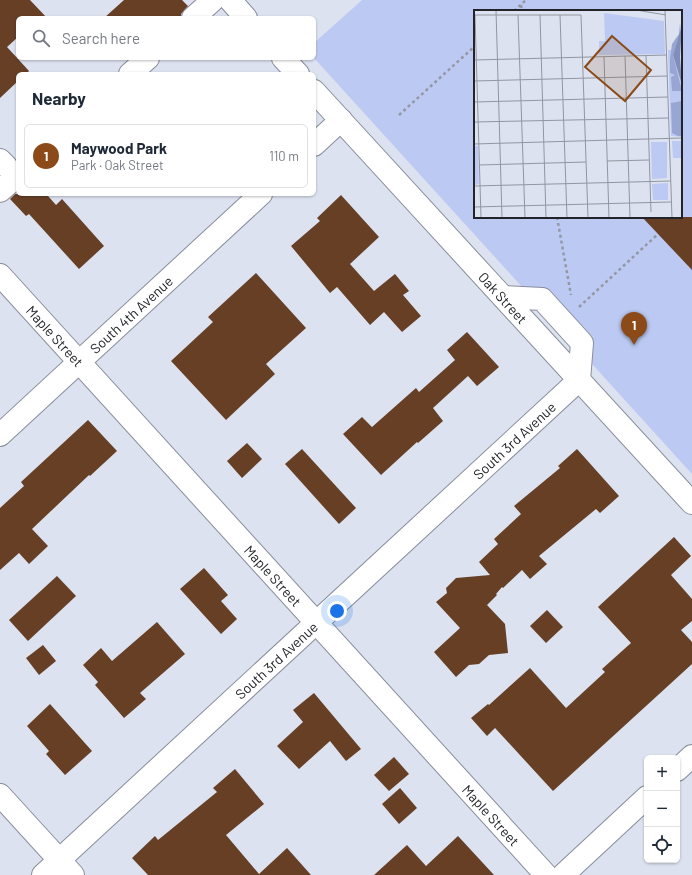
<!DOCTYPE html>
<html lang="en">
<head>
<meta charset="utf-8">
<style>
	body { margin:0; font-family:Barlow,sans-serif; background:#f2f2f3; color:#1f2937 }
	.controls { position:absolute; right:12px; bottom:12px; display:grid; overflow:hidden; border-radius:6px; box-shadow:0 1px 3px #0004 }
	.controls button { width:36px; height:36px; display:grid; place-items:center; padding:0; border:0; border-bottom:1px solid #e0e1e3; background:#fff; color:#1f2937; font:20px sans-serif }
	.you { position:absolute; left:337px; top:611px; width:14px; height:14px; margin:-10px; border:3px solid #fff; border-radius:50%; background:#1a73e8; box-shadow:0 0 0 6px #1a73e833 }
	.badge { display:grid; place-items:center; width:26px; height:26px; border-radius:50%; background:#8b4a17; color:#fff; font-size:13px; font-weight:700 }
	.pin { position:absolute; translate:-50% -33px; filter:drop-shadow(0 1px 2px #0008) }
	.pin::after { content:''; position:absolute; top:21px; width:14px; height:12px; background:inherit; clip-path:polygon(0 0,100% 0,50% 100%) }
	.list { margin:0; padding:0; list-style:none }
	h2 { display:flex; justify-content:space-between; align-items:center; height:52px; margin:0; padding:0 16px; font-size:17px }
	h2 small { font-size:13px; font-weight:400; color:#747a83 }
	.list li { display:grid; grid-template-columns:26px 1fr auto; gap:12px; align-items:center; box-sizing:border-box; height:64px; margin:0 8px 8px; padding:0 8px; border:1px solid #e0e1e3; border-radius:6px }
	.list b { display:block; font-size:15px; white-space:nowrap }
	.list p { margin:0; font-size:13px; white-space:nowrap; color:#747a83 }
	.list em { font-size:13px; font-style:normal; color:#747a83 }
	.icon { flex:none; width:22px; height:22px; fill:none; stroke:currentColor; stroke-width:2; stroke-linecap:round; stroke-linejoin:round }
	.map { position:relative; flex:none; width:692px; height:875px; overflow:hidden }
	.search { position:absolute; background:#fff; box-shadow:0 1px 3px #0004; left:16px; top:16px; width:300px; height:44px; display:flex; align-items:center; gap:10px; box-sizing:border-box; padding:0 14px; border-radius:6px; color:#747a83; font-size:15px }
	.panel { position:absolute; background:#fff; box-shadow:0 1px 3px #0004; left:16px; top:72px; width:300px; height:124px; border-radius:6px }
	.map>svg:first-child { display:block }
</style>
</head>
<body>
<div class="map">
<svg width="692" height="875" viewBox="0 0 692 875">
	<rect width="100%" height="100%" fill="#dce2f0"/>
	<!-- green -->
	<path fill="#bccaf3" fill-rule="evenodd" d="M362 0H692V474L314 58V43ZM475 11H681V217H475Z"/>
	<!-- building -->
	<g fill="#663f25">
		<polygon points="0,0 30,0 47,18 18,18 18,37 7,47 29,71 26,74 18,74 18,81 0,98"/>
		<polygon points="124,0 182,0 188,6 181,14 181,18 104,18"/>
		<polygon points="15,194 51,194 48,196 56,205 62,199 104,246 79,269 29,214 26,216 10,199"/>
		<polygon points="341,195 379,237 350,264 374,291 395,274 409,291 403,295 421,316 402,332 384,312 370,325 337,287 330,293 291,246 320,221 317,218"/>
		<polygon points="642,217 692,217 692,270 658,234"/>
		<polygon points="256,273 306,328 266,364 275,374 226,420 171,361 213,322 208,317"/>
		<polygon points="467,332 499,367 477,386 468,376 433,408 443,421 418,443 417,442 381,475 343,434 362,417 372,427 416,388 419,392 455,360 447,350"/>
		<polygon points="88,420 117,451 90,476 89,475 32,529 48,546 29,564 19,553 0,570 0,508 24,486 21,482"/>
		<polygon points="247,443 262,459 242,478 227,461"/>
		<polygon points="302,449 356,508 339,524 285,464"/>
		<polygon points="577,449 619,496 600,513 596,509 539,556 547,564 530,579 522,570 503,588 502,587 496,594 497,595 487,605 505,624 508,653 489,655 479,664 469,665 456,677 434,652 460,628 436,602 447,593 446,588 456,578 490,575 479,562 498,544 494,539 521,514 514,506 560,468 558,466"/>
		<polygon points="674,537 691,556 671,575 692,599 692,621 681,630 692,642 692,664 553,791 495,728 487,736 471,718 488,704 489,705 530,668 566,708 605,672 602,669 631,643 598,607"/>
		<polygon points="204,568 228,595 221,601 237,619 221,634 180,589"/>
		<polygon points="57,576 76,596 28,641 9,620"/>
		<polygon points="547,610 563,627 546,643 530,626"/>
		<polygon points="157,622 185,654 140,693 146,699 124,718 95,685 98,682 83,665 101,648 112,661"/>
		<polygon points="43,645 56,661 39,675 26,658"/>
		<polygon points="314,693 361,749 346,761 330,741 299,769 277,746 303,722 293,710"/>
		<polygon points="50,704 92,751 65,775 46,754 49,751 27,726"/>
		<polygon points="394,757 409,774 389,791 374,775"/>
		<polygon points="235,769 264,804 226,835 259,874 287,848 311,875 148,875 132,858 155,836 158,840 217,792 213,788"/>
		<polygon points="400,788 417,808 399,824 382,804"/>
		<polygon points="458,836 494,875 374,875 407,845 426,866"/>
	</g>
	<g fill="none" stroke-linecap="round" stroke-linejoin="round">
		<!-- minor casing -->
		<g stroke="#898d9b" stroke-width="24">
			<g id="minor">
				<polyline points="230,0 246,18"/>
				<polyline points="193,18 213,0"/>
				<polyline points="283,58 298,74"/>
				<polyline points="130,74 148,58"/>
				<path id="s1" d="M314 91 692 503"/>
				<polyline points="314,145 341,120"/>
				<polyline points="0,160 6,166"/>
				<polyline points="0,191 18,175"/>
				<path id="s2" d="M0 275 546 875"/>
				<path id="s3" d="M0 435 261 194"/>
				<polyline points="677,770 692,756"/>
				<polyline points="0,795 73,875"/>
				<path id="s4" d="M43 875 579 380 582 343 542 299 503 297"/>
				<polyline points="563,875 647,797"/>
			</g>
		</g>
		<!-- path -->
		<g stroke="#9498a3" stroke-width="2.5" stroke-dasharray="3 3" stroke-linecap="butt">
			<polyline points="521,5 522,11"/>
			<polyline points="514,11 526,0"/>
			<polyline points="399,115 475,46"/>
			<polyline points="557,217 571,295"/>
			<polyline points="579,307 658,234"/>
		</g>
		<!-- minor -->
		<use href="#minor" stroke="#fff" stroke-width="22"/>
	</g>
	<g text-anchor="middle" dominant-baseline="central" stroke-width="4" stroke-linejoin="round" paint-order="stroke">
		<!-- street labels -->
		<g font-size="14" fill="#222429" stroke="#dce2f0">
			<text stroke="none"><textPath href="#s1" startOffset="280">Oak Street</textPath></text>
			<text stroke="none"><textPath href="#s3" startOffset="178">South 4th Avenue</textPath></text>
			<text stroke="none"><textPath href="#s2" startOffset="82">Maple Street</textPath></text>
			<text stroke="none"><textPath href="#s4" startOffset="641">South 3rd Avenue</textPath></text>
			<text stroke="none"><textPath href="#s2" startOffset="406">Maple Street</textPath></text>
			<text stroke="none"><textPath href="#s4" startOffset="317">South 3rd Avenue</textPath></text>
			<text stroke="none"><textPath href="#s2" startOffset="730">Maple Street</textPath></text>
		</g>
	</g>
	<!-- overview -->
	<g transform="translate(474 10)">
		<rect width="208" height="208" fill="#dce2f0"/>
		<path d="M130 3 190 11 191 44 125 45V31H131ZM194 40H200L199 45 208 75V127L197 126ZM198 131H208V148H199ZM177 132H193V168L178 169ZM0 136H4L5 174 0 175ZM194 173V190H179L178 174Z" fill="#bccaf3"/>
		<path d="M206 13 207 22 199 45 208 81H198L197 67 201 65 196 63V49L198 34 205 24ZM208 91V126H204L198 123 197 93Z" fill="#98a6d3"/>
		<path d="M208 16 206 47 208 75 199 45Z" fill="#808eba"/>
		<path fill="none" stroke="#9296a0" stroke-width="1" d="M22 0 28 208M162 0 192 5M191 0 198 208M0 5H107M1 5 7 208M44 5 51 208M66 5 72 208M86 5 93 208M107 5 114 208M151 46 156 208M172 46 177 202M130 47 135 208M0 50 193 45M0 71 193 66M0 92 194 87M0 112 195 108M0 134 208 128M133 151 175 150M5 155 112 152M0 176 197 171M0 197 197 192"/>
		<path fill="#8b4a17" fill-opacity="0.15" stroke="#8b4a17" stroke-width="2" d="M138 26 177 60 151 91 111 57Z"/>
		<rect width="208" height="208" fill="none" stroke="#222429" stroke-width="2"/>
	</g>
</svg>
<div class="controls">
<button>+</button>
<button>−</button>
<button><svg class="icon" aria-label="locate" viewBox="0 0 24 24"><circle cx="12" cy="12" r="6"/><path d="M12 2v4M12 18v4M2 12h4M18 12h4"/></svg></button>
</div>
<div class="you"></div>
<div class="pin badge" style="left:634px;top:345px">1</div>
<div class="search"><svg class="icon" aria-label="search" viewBox="0 0 24 24"><circle cx="10" cy="10" r="6"/><path d="M15 15l6 6"/></svg>Search here</div>
<section class="panel">
<h2>Nearby<small></small></h2>
<ul class="list">
<li><span class="badge">1</span><div><b>Maywood Park</b><p>Park · Oak Street</p></div><em>110 m</em></li>
</ul>
</section>
</div>
</body>
</html>
